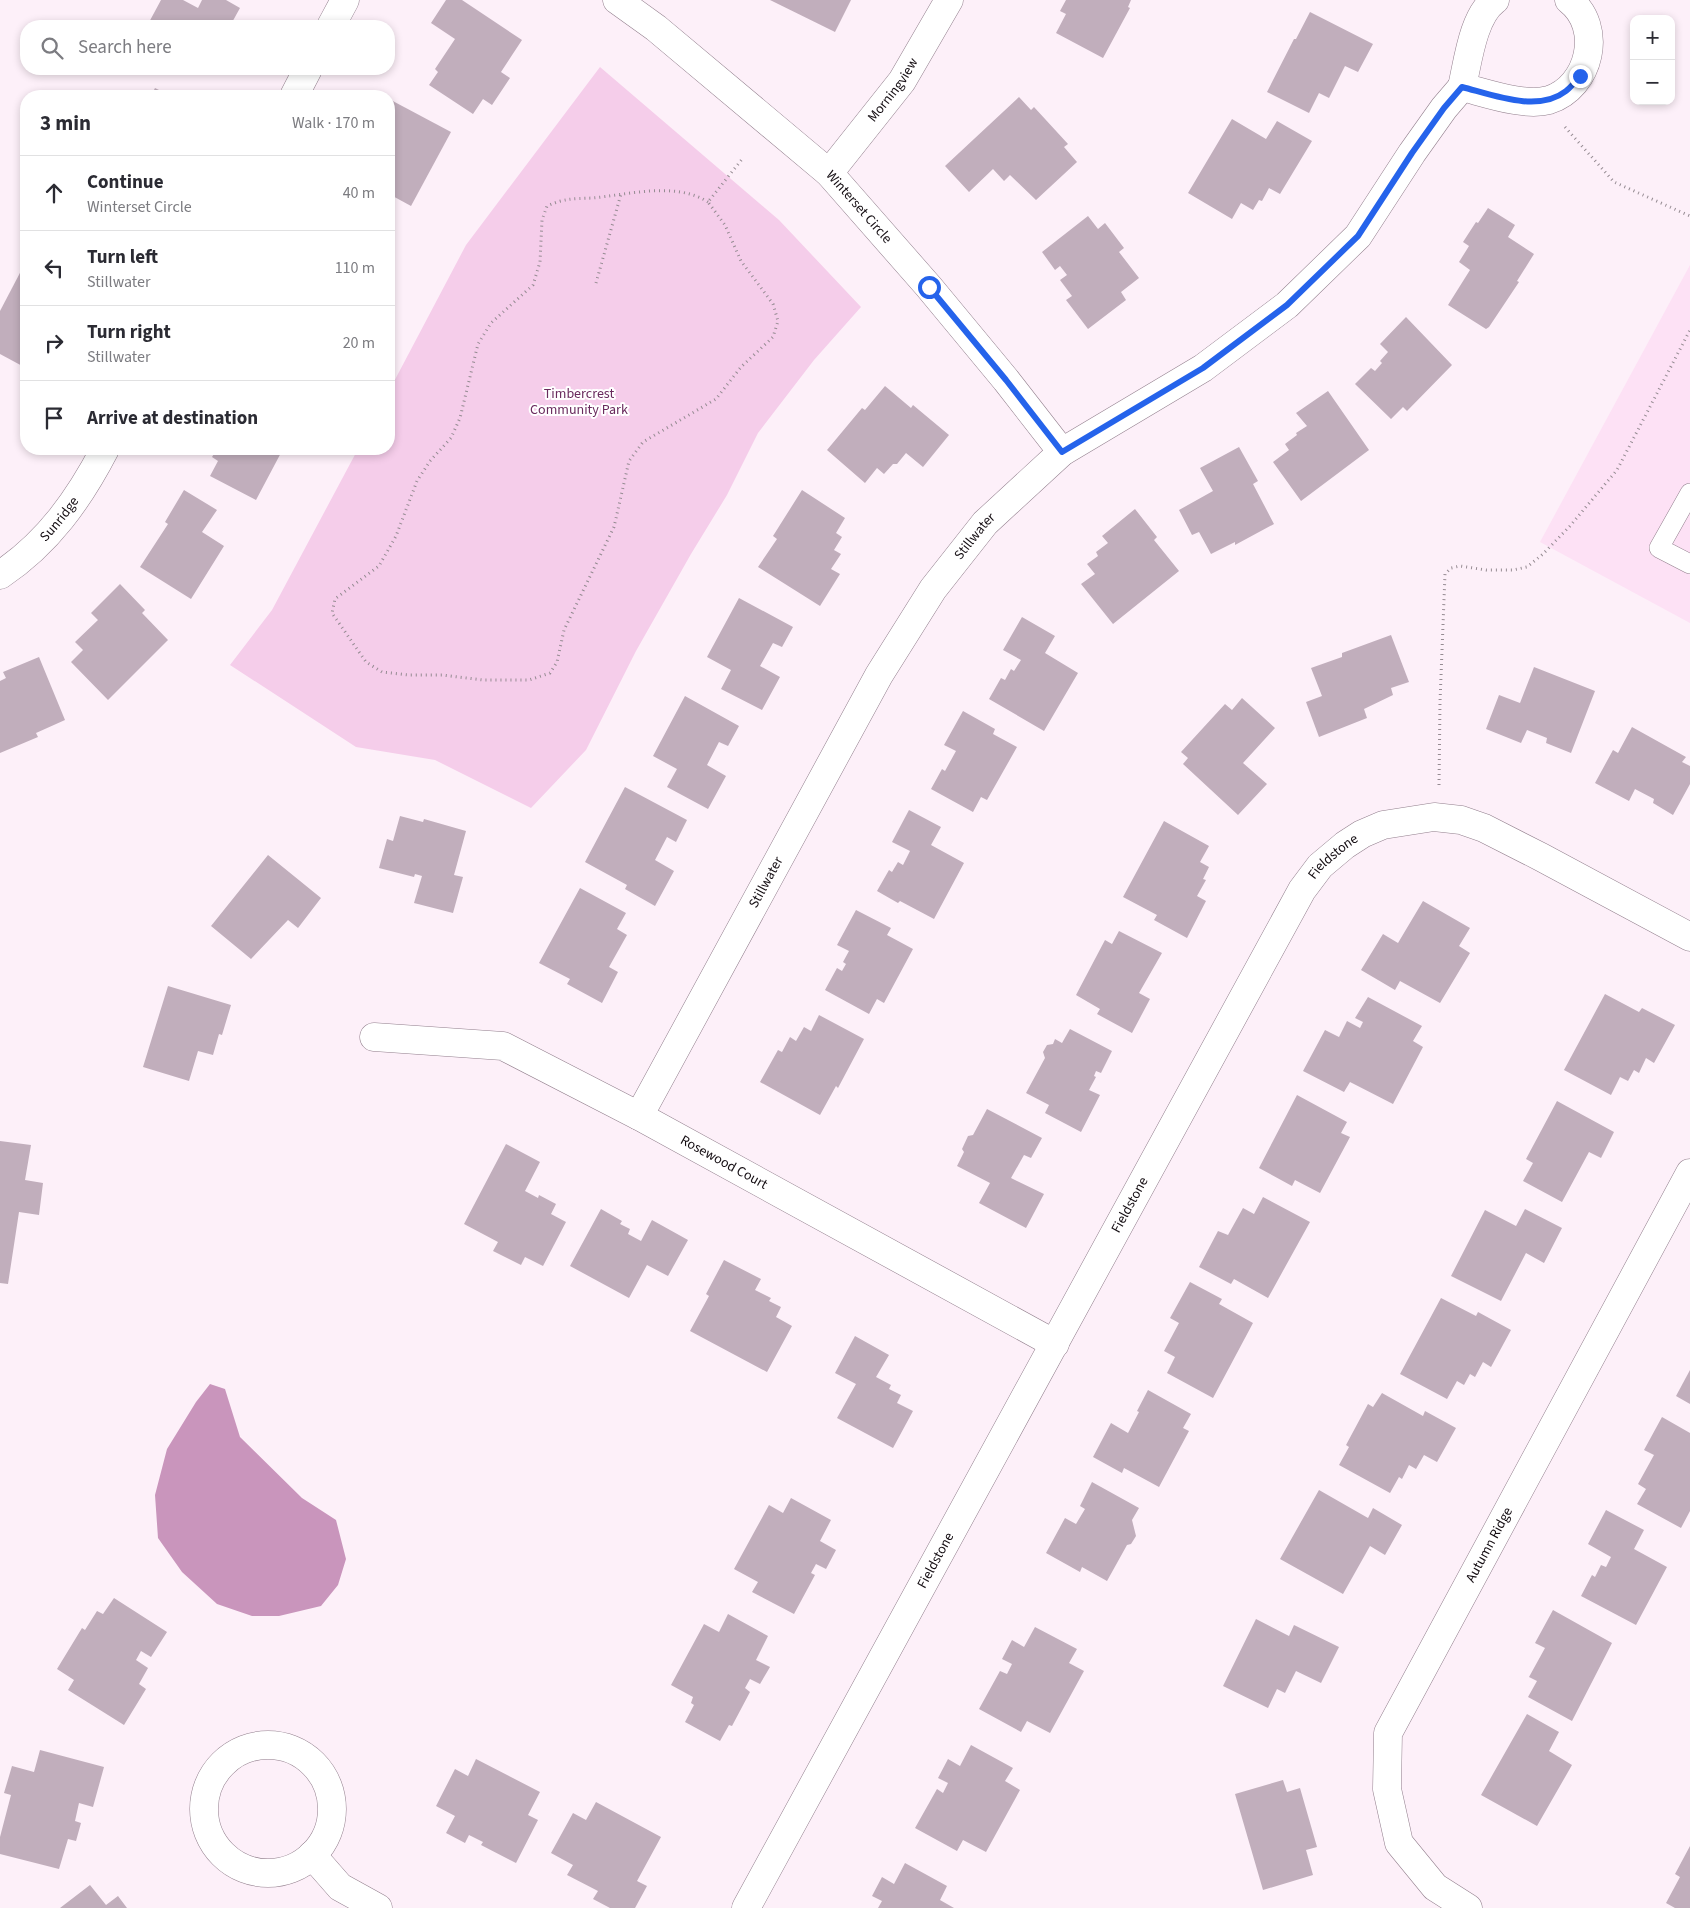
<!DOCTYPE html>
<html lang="en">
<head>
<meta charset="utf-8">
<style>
	body { margin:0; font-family:"Source Sans 3",sans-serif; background:#f2f2f3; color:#2b2b33 }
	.controls { position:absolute; right:15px; top:15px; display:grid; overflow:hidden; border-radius:10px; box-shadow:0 2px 8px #0003 }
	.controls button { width:45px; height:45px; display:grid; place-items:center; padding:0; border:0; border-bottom:1px solid #e1e1e2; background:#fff; color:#2b2b33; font:25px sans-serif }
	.stop { position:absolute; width:15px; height:15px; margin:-11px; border:4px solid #2563eb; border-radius:50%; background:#fff }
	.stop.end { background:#2563eb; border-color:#fff; box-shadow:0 1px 5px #0008 }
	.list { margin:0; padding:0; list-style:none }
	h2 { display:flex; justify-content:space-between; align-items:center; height:65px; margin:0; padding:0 20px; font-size:21px }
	h2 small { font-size:16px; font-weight:400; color:#7c7c81 }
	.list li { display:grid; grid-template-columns:32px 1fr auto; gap:15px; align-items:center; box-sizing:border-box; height:75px; padding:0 20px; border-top:1px solid #e1e1e2 }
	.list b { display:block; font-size:19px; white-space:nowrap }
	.list p { margin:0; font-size:16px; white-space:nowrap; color:#7c7c81 }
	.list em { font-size:16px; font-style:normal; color:#7c7c81 }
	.icon { flex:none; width:28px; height:28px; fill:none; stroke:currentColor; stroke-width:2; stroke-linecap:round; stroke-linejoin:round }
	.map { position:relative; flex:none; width:1690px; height:1908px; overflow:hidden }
	.search { position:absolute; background:#fff; box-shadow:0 2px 8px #0003; left:20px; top:20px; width:375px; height:55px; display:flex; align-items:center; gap:12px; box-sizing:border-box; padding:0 18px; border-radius:20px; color:#7c7c81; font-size:19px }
	.panel { position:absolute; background:#fff; box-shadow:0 2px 8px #0003; left:20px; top:90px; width:375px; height:365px; border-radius:20px }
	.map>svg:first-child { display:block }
</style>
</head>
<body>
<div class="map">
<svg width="1690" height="1908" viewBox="0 0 1690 1908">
	<rect width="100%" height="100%" fill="#fdf0f9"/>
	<!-- built -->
	<polygon fill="#fde1f5" points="1690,265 1690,623 1540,542"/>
	<!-- green -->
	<polygon fill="#f5cdea" points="600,67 779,220 861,307 814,360 758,433 727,495 691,554 636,651 586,750 531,808 435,760 356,747 230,665 272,610 358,449 389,449 389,391 466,245"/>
	<!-- water -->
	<polygon fill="#c995bc" points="210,1384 225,1389 240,1437 302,1498 336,1520 346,1559 338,1585 321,1606 279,1616 252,1616 217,1604 182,1572 158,1538 155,1495 167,1449 196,1402"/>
	<!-- building -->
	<g fill="#c1aebc">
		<polygon points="161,0 183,0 198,8 202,0 226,0 240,8 230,26 147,26"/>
		<polygon points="446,0 462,0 522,40 501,72 510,78 492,105 483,99 473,114 429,85 438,72 435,69 455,39 431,23"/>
		<polygon points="770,0 851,0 835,32"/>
		<polygon points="1066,0 1131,0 1128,7 1130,8 1103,58 1056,33 1066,14 1060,11"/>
		<polygon points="1310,12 1373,44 1358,72 1345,66 1329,98 1319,93 1309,113 1267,92 1294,39 1296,39"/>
		<polygon points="155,88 171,96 151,96"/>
		<polygon points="1019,97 1031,110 1034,107 1068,144 1064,147 1077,162 1036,200 1010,175 1004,181 993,169 969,192 945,166"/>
		<polygon points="389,99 451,132 411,206 389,194"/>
		<polygon points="1232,119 1266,139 1277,121 1312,141 1280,194 1269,188 1262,201 1259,200 1253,210 1241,203 1232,219 1188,193"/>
		<polygon points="1488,208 1515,225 1508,237 1534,254 1517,281 1519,282 1489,327 1486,329 1448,305 1470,270 1459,262 1469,246 1463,242 1476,222 1478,223"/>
		<polygon points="1088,216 1098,229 1105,223 1124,248 1119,252 1139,278 1121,292 1126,300 1088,329 1066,300 1072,296 1060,280 1067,275 1060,266 1055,270 1042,252"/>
		<polygon points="22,269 26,272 26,368 0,354 0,311"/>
		<polygon points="1406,317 1452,365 1407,411 1403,407 1391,419 1355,384 1371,368 1375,371 1382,363 1380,361 1388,352 1380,344"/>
		<polygon points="885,386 911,408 913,405 949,435 923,467 906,453 897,464 893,464 884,474 877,468 865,483 827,450 862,408 865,410"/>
		<polygon points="1328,391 1369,450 1301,501 1273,462 1289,450 1285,444 1297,435 1296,433 1307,426 1296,413"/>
		<polygon points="1239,447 1258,481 1253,484 1274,524 1235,545 1235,542 1211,554 1199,532 1192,535 1179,510 1213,491 1200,468"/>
		<polygon points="217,449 283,449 256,500 210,476 218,461 212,457"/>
		<polygon points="184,490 217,510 202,532 224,546 191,599 140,567 168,524 165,522"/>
		<polygon points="802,490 845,518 836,533 842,537 834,550 841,554 831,569 840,574 820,606 758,567 777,539 773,536"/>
		<polygon points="1135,509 1157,537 1154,540 1179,571 1113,624 1081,584 1095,574 1087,564 1098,556 1096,552 1108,543 1102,536"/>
		<polygon points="120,584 145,610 142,613 168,640 108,700 71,662 83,650 75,642 98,620 91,613"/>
		<polygon points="739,598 793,627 782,647 773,643 760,666 780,677 762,710 721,689 731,670 707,657"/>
		<polygon points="1022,617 1055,636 1045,653 1078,673 1044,731 989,699 1001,678 1005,680 1011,669 1014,671 1021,660 1003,650"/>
		<polygon points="1391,635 1409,682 1391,688 1393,695 1364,709 1367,718 1319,737 1306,702 1322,696 1311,668 1342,657 1342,653"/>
		<polygon points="39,657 65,720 36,733 38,737 0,753 0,681 6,678 3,672"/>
		<polygon points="1534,667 1595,691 1571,753 1546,743 1547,738 1527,730 1521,743 1486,729 1499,695 1520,703"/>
		<polygon points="685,696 739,726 728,746 719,742 707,765 726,776 708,809 667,787 677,769 653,756"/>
		<polygon points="1242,698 1275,728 1243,763 1267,784 1238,815 1183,764 1188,758 1181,752 1225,704 1232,710"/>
		<polygon points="963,711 995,729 993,734 1017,747 987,800 981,797 973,812 931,789 942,769 945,771 956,751 944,745"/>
		<polygon points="1632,727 1686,757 1682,762 1690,766 1690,784 1673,815 1653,803 1654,799 1635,789 1629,801 1595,783 1613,750 1618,753"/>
		<polygon points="625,787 687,820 676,842 667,837 655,860 674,871 655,906 625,889 627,885 585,862"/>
		<polygon points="909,810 941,827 931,845 964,863 934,919 900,901 898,903 877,891 889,870 892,872 898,862 903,865 910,851 892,842"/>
		<polygon points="400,816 423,822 424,819 466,831 454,875 463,877 453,913 414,903 422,876 415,874 414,877 379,868 387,839 393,841"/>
		<polygon points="1164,821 1209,846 1200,862 1209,867 1203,879 1206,880 1197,896 1206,901 1187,938 1154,920 1157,915 1123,897"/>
		<polygon points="268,855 321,898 298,928 288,920 251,959 211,926"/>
		<polygon points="580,888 626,913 617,929 627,935 609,967 618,972 602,1003 567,984 570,979 539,963"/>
		<polygon points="1423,901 1470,928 1459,946 1470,953 1440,1003 1400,981 1395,990 1361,970 1383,934 1398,943"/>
		<polygon points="856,910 891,928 887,935 913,949 884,1003 877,999 869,1014 825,990 837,968 842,971 846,964 843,962 849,951 837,945"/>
		<polygon points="1119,931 1162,953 1139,993 1150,999 1132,1033 1097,1014 1100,1009 1076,995 1105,940 1112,944"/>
		<polygon points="168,986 231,1005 222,1035 219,1034 213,1055 198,1051 189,1081 143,1067"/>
		<polygon points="1605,994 1639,1012 1642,1008 1675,1025 1654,1063 1646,1058 1639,1073 1634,1070 1628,1081 1620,1077 1611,1095 1564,1070"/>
		<polygon points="1368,997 1422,1026 1413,1041 1423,1047 1393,1104 1350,1082 1344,1092 1303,1071 1325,1030 1339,1037 1347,1021 1360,1028 1363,1022 1355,1018"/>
		<polygon points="819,1015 864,1039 838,1088 836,1086 820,1115 760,1082 778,1050 782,1052 790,1037 796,1041 804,1027 811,1031"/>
		<polygon points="1070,1029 1112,1051 1101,1073 1096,1071 1094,1076 1096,1077 1089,1090 1100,1095 1081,1132 1045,1113 1049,1105 1026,1093 1045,1058 1043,1052 1047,1045 1053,1044 1055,1039 1062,1043"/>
		<polygon points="1297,1095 1347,1122 1341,1133 1350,1137 1320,1193 1295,1180 1292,1186 1259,1168"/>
		<polygon points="1557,1101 1614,1132 1601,1158 1589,1152 1562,1202 1523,1181 1533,1163 1526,1159"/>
		<polygon points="987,1109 1042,1138 1031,1158 1024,1155 1011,1178 1044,1194 1026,1228 979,1203 990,1183 957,1166 964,1152 962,1149 968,1136 973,1135"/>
		<polygon points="0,1141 31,1145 25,1180 43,1183 39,1215 19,1212 8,1284 0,1283"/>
		<polygon points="506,1144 540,1162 525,1191 538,1198 539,1195 556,1204 551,1214 566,1222 543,1266 525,1257 521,1265 493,1251 498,1242 464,1224"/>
		<polygon points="1263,1197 1310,1222 1268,1298 1234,1279 1231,1284 1199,1267 1218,1231 1228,1235 1243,1208 1254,1214"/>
		<polygon points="601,1209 622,1221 620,1224 630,1229 628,1234 641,1241 652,1220 688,1240 668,1276 647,1265 629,1298 570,1266"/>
		<polygon points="1525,1209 1562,1228 1544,1263 1526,1253 1501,1301 1451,1276 1485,1210 1516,1226"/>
		<polygon points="724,1260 761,1279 755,1290 771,1298 769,1301 781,1307 776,1317 792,1326 767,1372 690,1331 709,1296 706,1294"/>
		<polygon points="1190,1282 1222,1299 1219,1304 1253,1323 1213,1398 1167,1373 1175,1357 1164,1351 1179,1323 1170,1318"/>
		<polygon points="1441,1298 1476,1316 1478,1312 1511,1330 1491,1367 1483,1362 1475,1377 1470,1374 1464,1385 1457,1381 1447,1399 1400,1374"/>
		<polygon points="855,1336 889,1355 876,1377 891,1385 889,1389 901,1395 897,1403 913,1411 893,1448 837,1418 856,1384 835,1373"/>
		<polygon points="1690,1370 1690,1404 1676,1396"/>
		<polygon points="1148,1390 1191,1414 1183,1428 1189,1431 1159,1487 1124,1468 1122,1473 1093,1457 1111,1423 1128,1433 1139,1412 1137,1411"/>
		<polygon points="1382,1393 1423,1416 1425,1411 1456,1428 1437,1462 1424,1455 1416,1469 1409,1465 1402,1479 1399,1477 1390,1493 1339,1465 1349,1447 1346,1445 1368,1404 1373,1407"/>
		<polygon points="1662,1417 1690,1433 1690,1511 1681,1528 1637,1504 1646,1489 1638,1484 1654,1455 1644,1450"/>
		<polygon points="1092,1482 1139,1508 1132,1520 1136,1536 1131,1544 1127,1545 1107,1581 1082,1567 1080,1572 1046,1553 1065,1518 1076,1524 1085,1509 1080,1506"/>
		<polygon points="1319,1490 1368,1518 1373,1508 1402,1525 1385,1555 1370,1546 1343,1594 1280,1559"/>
		<polygon points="791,1498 831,1520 820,1541 836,1550 826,1569 816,1564 811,1573 815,1575 794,1614 752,1592 758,1582 734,1569 769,1505 783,1513"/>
		<polygon points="1606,1510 1644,1530 1634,1549 1667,1567 1636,1625 1581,1596 1592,1575 1595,1577 1601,1565 1606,1567 1611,1557 1588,1544"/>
		<polygon points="114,1598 167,1632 151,1657 141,1651 136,1660 148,1668 139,1684 146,1689 124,1725 68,1690 74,1680 57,1669 82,1628 85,1630 97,1611 103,1614"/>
		<polygon points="1553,1610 1612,1643 1572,1721 1528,1697 1537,1681 1529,1677 1545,1648 1535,1643"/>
		<polygon points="728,1614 768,1636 756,1660 770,1667 760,1684 750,1679 745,1688 750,1692 732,1726 729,1725 720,1741 685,1722 694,1705 691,1703 693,1697 671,1685 704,1624 719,1632"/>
		<polygon points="1256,1619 1289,1636 1294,1625 1339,1647 1321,1683 1296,1671 1285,1693 1277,1689 1268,1708 1223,1686"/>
		<polygon points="1035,1627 1077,1649 1069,1663 1084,1671 1050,1733 1027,1721 1021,1732 979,1709 1000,1671 1007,1674 1012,1664 1002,1659 1012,1640 1024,1647"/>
		<polygon points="1527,1714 1559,1732 1549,1751 1572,1765 1537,1826 1481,1795"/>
		<polygon points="971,1745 1013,1768 1005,1781 1020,1790 986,1852 963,1840 957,1851 915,1828 937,1789 943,1793 948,1783 938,1778 948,1759 960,1766"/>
		<polygon points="40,1750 104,1767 93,1807 79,1803 75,1821 81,1823 76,1841 68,1839 59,1869 0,1854 0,1837 11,1795 4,1793 12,1766 34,1772"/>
		<polygon points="476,1759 540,1792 528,1815 538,1820 516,1863 481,1845 483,1842 469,1835 465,1843 446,1833 455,1816 436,1806 455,1769 468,1776"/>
		<polygon points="1283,1780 1287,1792 1300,1788 1317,1847 1306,1850 1313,1875 1263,1890 1235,1794"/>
		<polygon points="596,1802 661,1837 637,1881 647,1886 635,1908 610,1908 593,1899 598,1891 567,1875 573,1865 551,1853 573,1813 586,1820"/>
		<polygon points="1690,1846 1690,1908 1675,1908 1666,1903 1680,1877 1675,1874"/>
		<polygon points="905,1863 947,1886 940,1900 954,1908 878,1908 882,1901 872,1896 882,1877 894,1884"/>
		<polygon points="90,1885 106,1905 118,1896 127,1908 60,1908"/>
	</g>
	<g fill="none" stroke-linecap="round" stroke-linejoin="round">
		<!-- lane casing -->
		<g stroke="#927f8d" stroke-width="20">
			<polyline id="lane" points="1690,493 1659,548 1690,564"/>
		</g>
		<!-- street casing -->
		<g stroke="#927f8d" stroke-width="29">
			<g id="street">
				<path id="s1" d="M617 0 656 28 829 173 929 287 1006 380 1062 452"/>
				<path d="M1495 0C1473 16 1468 61 1462 87 1486 93 1525 107 1549 100 1590 87 1604 27 1569 0"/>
				<polyline points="331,26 345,0"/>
				<polyline points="294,96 308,69"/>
				<path id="s2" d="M829 173 902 81 949 0"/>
				<path id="s3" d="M0 575C48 543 79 499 105 449"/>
				<path id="s4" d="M374 1037 503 1046 639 1116 1055 1344"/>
				<path id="s5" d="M639 1116 879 675 933 589 985 523 1062 452 1203 368 1287 305 1358 236 1412 153 1444 108 1462 87"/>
				<circle cx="268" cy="1809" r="64"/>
				<polyline points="312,1855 340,1887 378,1908"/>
				<path id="s6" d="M746 1908 1302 890 1320 866 1345 845 1362 834 1383 825 1434 817 1461 820 1484 828 1541 857 1690 937"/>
				<path id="s7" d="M1468 1908 1435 1887 1399 1843 1387 1789 1388 1733 1690 1173"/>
			</g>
		</g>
		<!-- path -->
		<g stroke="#958b92" stroke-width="3" stroke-dasharray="1 4" stroke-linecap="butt">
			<polyline points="1565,127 1614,182 1690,216"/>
			<path d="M708 202C675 181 627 195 592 198 573 199 565 198 547 206L542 220 540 262 533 285 491 323 478 344 460 418 451 438 430 461 417 481 396 536 379 566 335 599 332 613 366 662 382 672 409 675H442L483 680H529L550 673 557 662 564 630 614 527 629 461 643 442 716 399 741 367 773 337 778 321 773 304 741 261 725 225 708 202 743 158"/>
			<polyline points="596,283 621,194"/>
			<polyline points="1439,785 1440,702 1445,574 1451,568 1460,566 1486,570 1513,570 1527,567 1543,554 1570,526 1617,470 1690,330"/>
		</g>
		<!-- lane -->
		<use href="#lane" stroke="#fff" stroke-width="19"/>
		<!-- street -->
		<use href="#street" stroke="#fff" stroke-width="28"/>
	</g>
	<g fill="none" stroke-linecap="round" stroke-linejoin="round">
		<!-- route -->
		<path stroke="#2563eb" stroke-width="6" d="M929 287 1006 380 1062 452 1203 368 1287 305 1358 236 1412 153 1444 108 1462 87C1493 95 1538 113 1566 91 1571 87 1576 81 1580 76"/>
	</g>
	<g text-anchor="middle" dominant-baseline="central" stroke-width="4" stroke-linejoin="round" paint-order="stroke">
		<!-- street labels -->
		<g font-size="14" fill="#140d12" stroke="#fff">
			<text stroke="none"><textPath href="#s2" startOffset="105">Morningview</textPath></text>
			<text stroke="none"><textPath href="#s1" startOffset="319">Winterset Circle</textPath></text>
			<text stroke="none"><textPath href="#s3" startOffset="82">Sunridge</textPath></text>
			<text stroke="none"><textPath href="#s5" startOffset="671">Stillwater</textPath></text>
			<text stroke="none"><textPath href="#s6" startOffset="1206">Fieldstone</textPath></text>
			<text stroke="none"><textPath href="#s5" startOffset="266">Stillwater</textPath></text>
			<text stroke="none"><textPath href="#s4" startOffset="379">Rosewood Court</textPath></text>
			<text stroke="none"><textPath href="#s6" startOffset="801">Fieldstone</textPath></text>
			<text stroke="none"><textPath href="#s7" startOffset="421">Autumn Ridge</textPath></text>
			<text stroke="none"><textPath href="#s6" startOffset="396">Fieldstone</textPath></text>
		</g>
		<!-- park labels -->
		<g font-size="14" fill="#692a5d" stroke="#fff">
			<text x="579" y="394">Timbercrest<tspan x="579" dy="16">Community Park</tspan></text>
		</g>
	</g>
</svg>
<div class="controls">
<button>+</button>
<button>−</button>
</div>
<div class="stop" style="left:929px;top:287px"></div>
<div class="stop end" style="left:1580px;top:76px"></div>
<div class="search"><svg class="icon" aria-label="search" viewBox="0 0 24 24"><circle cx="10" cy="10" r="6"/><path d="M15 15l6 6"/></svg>Search here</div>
<section class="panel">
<h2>3 min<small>Walk · 170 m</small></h2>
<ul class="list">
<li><svg class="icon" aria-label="ahead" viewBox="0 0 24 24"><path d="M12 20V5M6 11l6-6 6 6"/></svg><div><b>Continue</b><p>Winterset Circle</p></div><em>40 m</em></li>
<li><svg class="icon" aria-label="left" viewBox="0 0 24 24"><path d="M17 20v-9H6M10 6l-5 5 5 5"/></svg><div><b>Turn left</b><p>Stillwater</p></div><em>110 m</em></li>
<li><svg class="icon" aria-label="right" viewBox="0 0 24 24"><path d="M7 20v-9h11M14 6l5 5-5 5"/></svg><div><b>Turn right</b><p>Stillwater</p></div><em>20 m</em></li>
<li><svg class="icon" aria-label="arrive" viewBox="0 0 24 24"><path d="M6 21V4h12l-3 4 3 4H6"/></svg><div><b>Arrive at destination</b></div></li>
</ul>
</section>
</div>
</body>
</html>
